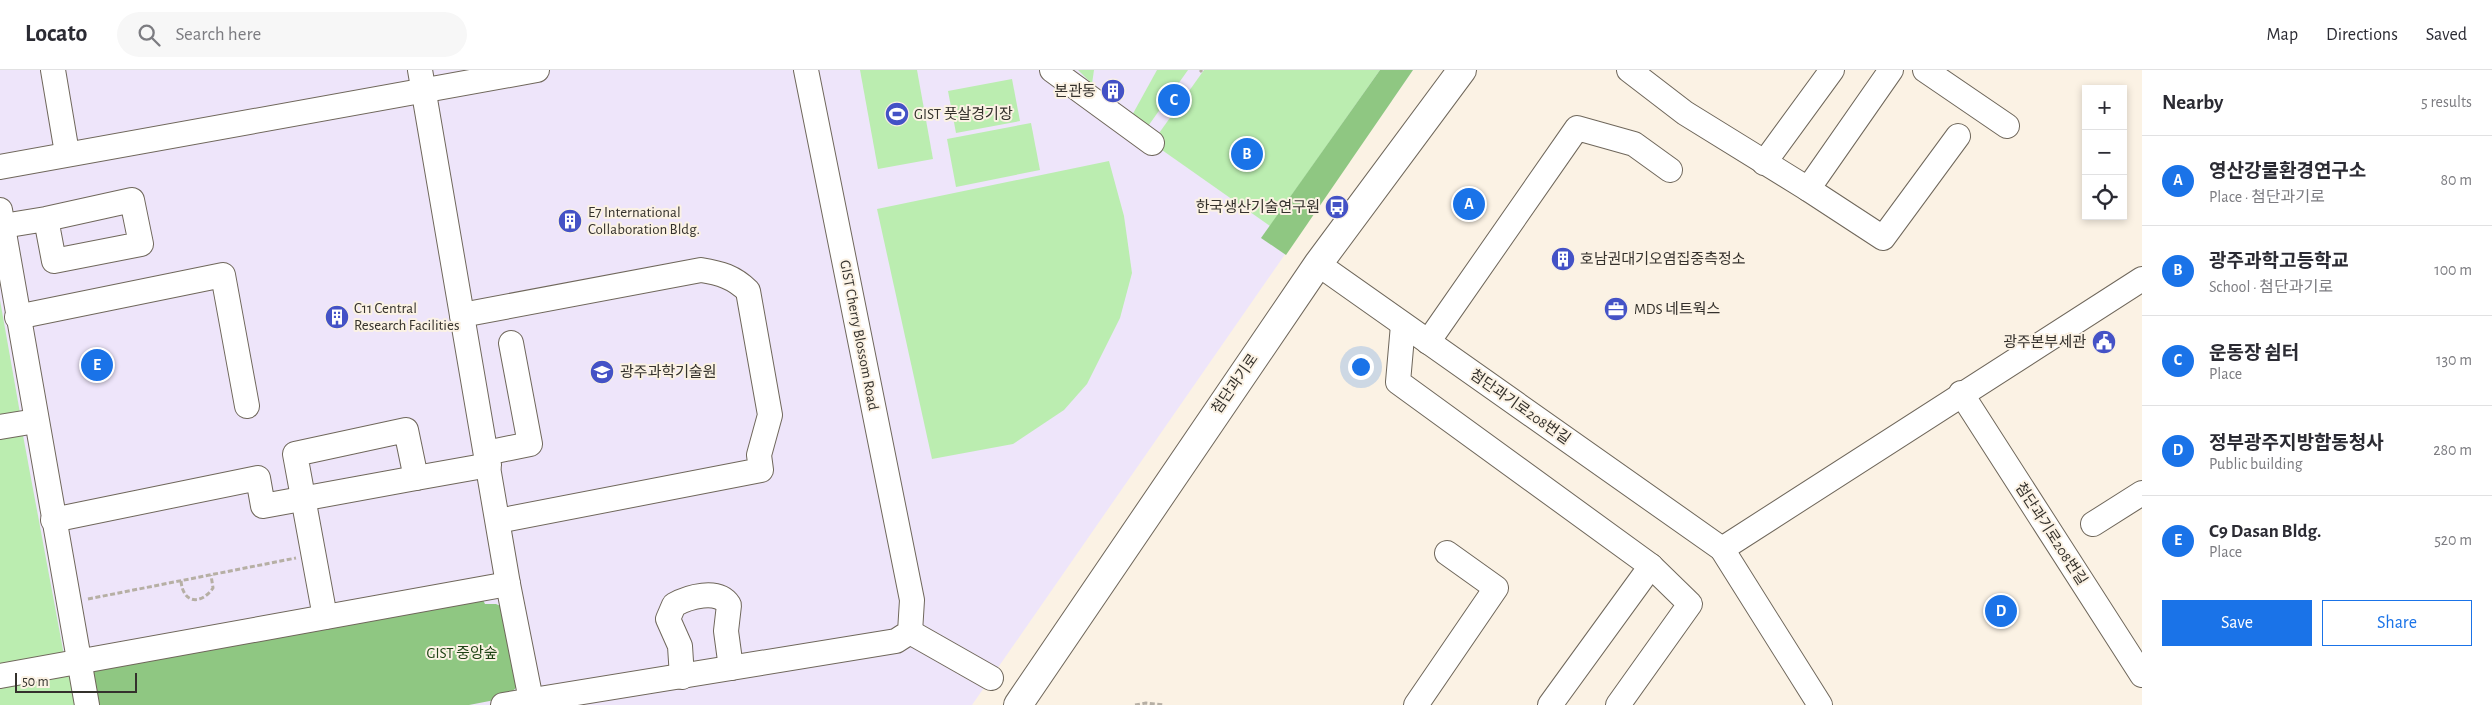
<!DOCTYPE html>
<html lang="en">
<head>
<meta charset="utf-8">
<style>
	body { margin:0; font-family:"Alegreya Sans","Noto Sans KR",sans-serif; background:#f7f7f7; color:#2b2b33 }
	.controls { position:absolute; right:15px; top:15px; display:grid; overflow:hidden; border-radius:0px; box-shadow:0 2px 8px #0003 }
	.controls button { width:45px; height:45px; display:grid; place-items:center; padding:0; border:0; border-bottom:1px solid #e1e1e2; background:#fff; color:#2b2b33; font:25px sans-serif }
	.scale { position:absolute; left:15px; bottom:12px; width:122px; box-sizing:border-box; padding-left:5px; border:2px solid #34312c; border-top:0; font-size:14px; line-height:18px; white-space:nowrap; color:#34312c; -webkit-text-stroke:4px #fbf2e4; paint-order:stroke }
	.you { position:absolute; left:1360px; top:296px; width:18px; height:18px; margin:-12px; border:4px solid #fff; border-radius:50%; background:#1a73e8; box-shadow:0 0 0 8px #1a73e833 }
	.badge { display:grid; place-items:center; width:32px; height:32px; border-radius:50%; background:#1a73e8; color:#fff; font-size:16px; font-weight:700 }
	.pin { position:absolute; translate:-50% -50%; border:2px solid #fff; box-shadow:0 1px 5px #0006 }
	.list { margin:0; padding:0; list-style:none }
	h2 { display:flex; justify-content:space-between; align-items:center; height:65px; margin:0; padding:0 20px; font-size:21px }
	h2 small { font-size:16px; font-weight:400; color:#7c7c81 }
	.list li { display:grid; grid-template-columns:32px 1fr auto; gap:15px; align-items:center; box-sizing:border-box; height:90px; padding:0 20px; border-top:1px solid #e1e1e2 }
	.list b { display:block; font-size:19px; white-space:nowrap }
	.list p { margin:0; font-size:16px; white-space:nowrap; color:#7c7c81 }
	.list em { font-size:16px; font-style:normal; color:#7c7c81 }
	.actions { display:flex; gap:10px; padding:15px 20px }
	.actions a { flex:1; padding:11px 0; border:1px solid #1a73e8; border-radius:0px; text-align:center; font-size:18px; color:#1a73e8 }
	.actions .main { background:#1a73e8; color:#fff }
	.icon { flex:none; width:28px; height:28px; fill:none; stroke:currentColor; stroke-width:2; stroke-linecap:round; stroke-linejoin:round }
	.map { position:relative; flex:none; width:2142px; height:635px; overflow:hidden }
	header { display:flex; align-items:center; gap:30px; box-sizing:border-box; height:70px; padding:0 25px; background:#fff; border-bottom:1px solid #e1e1e2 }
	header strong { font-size:24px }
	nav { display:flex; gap:28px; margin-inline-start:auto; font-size:18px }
	.search { width:350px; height:45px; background:#f7f7f7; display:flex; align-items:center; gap:12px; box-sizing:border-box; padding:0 18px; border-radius:28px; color:#7c7c81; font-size:19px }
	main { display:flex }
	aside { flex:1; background:#fff }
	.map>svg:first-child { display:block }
</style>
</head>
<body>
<header>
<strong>Locato</strong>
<div class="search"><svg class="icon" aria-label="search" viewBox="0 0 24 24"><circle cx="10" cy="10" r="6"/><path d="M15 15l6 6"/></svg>Search here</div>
<nav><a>Map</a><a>Directions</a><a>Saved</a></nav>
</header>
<main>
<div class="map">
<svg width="2142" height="635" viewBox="0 0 2142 635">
	<rect width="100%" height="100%" fill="#fbf2e4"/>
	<!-- education -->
	<polygon fill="#eee5fa" points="0,0 1413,0 972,635 0,635"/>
	<!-- green -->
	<g fill="#bbedb0">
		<polygon points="860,0 917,0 933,89 878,99"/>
		<polygon points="1078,0 1094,0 1092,14"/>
		<polygon points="1157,0 1188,0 1146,59 1130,49"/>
		<polygon points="1204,0 1380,0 1270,156 1152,73"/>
		<polygon points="1012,9 1020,51 956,63 948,21"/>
		<polygon points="1031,53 1040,100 956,117 947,69"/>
		<polygon points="1109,91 1124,146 1132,203 1120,248 1087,314 1064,340 1013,374 932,389 877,139"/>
		<polygon points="0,230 20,343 0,347"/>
		<polygon points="22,360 64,585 0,597 0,364"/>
		<polygon points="71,599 78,635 0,635 0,612"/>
	</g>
	<!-- forest -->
	<g fill="#8fc782">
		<polygon points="1380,0 1413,0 1286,185 1261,168"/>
		<polygon points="481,526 485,534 496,534 503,537 517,617 505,628 469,635 98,635 91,598"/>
	</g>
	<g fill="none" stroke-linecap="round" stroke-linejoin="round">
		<!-- minor casing -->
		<g stroke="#6f675b" stroke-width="26">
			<g id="minor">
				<polyline points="53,0 67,83"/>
				<polyline points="420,0 508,514 532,635"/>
				<polyline points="1052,0 1152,73"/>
				<polyline points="1629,0 1685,43 1808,119 1891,0"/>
				<polyline points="1925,0 2007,56"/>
				<polyline points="1764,93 1832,0"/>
				<polyline points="0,97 537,0"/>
				<polyline points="1808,119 1883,168 1958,66"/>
				<polyline points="0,140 87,635"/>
				<polyline points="3,156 46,149 132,130 141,174 54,191 46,149"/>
				<polyline points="1318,194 1722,479 1820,635"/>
				<path d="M462 245 701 200C720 203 734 207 748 221L770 345 759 385 761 400 498 451"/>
				<polyline points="17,247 223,205 247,336"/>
				<polyline points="1403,255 1398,312 1651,496 1550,635"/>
				<polyline points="1428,272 1577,58 1634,74 1670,100"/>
				<polyline points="1961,323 2142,605"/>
				<polyline points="0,357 36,351"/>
				<polyline points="486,383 530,374 511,273"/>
				<polyline points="53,450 258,408 263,436 416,408"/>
				<polyline points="2093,454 2142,423"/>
				<polyline points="1722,479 2142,209"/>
				<polyline points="325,547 295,384 406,360 416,408 489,395"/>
				<polyline points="910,562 991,608"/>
				<polyline points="0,606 508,514"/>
				<path d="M682 607 680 576 668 549 674 535C688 527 718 518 729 535L726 561 731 598"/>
				<polyline points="503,635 896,571 910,562 912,530 806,0"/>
				<polyline points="1416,635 1496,518 1447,483"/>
				<polyline points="1618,635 1690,534 1651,496"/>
			</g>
		</g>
		<!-- major casing -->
		<g stroke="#6f675b" stroke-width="30">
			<polyline id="major" points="1018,635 1318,194 1462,0"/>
		</g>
		<!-- path -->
		<g stroke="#b6afa4" stroke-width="3" stroke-dasharray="5 2.5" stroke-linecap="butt">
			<polyline points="1200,0 1202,2"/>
			<path d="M181 511C183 534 201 535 213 518L211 505"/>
			<polyline points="88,529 296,488"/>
			<polyline points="1135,635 1146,633 1164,635"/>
		</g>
		<!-- minor -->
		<use href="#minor" stroke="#fff" stroke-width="24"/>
		<!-- major -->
		<use href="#major" stroke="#fff" stroke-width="28"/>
	</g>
	<!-- icons -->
	<defs>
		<g id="building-disc" transform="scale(1.25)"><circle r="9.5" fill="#4452c6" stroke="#fbf2e4"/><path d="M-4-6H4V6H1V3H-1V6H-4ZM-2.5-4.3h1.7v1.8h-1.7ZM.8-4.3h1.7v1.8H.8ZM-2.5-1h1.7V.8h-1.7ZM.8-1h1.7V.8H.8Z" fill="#fff"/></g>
		<g id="stadium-disc" transform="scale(1.25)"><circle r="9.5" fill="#4452c6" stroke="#fbf2e4"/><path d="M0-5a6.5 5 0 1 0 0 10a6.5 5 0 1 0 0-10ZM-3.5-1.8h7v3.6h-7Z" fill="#fff"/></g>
		<g id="bus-disc" transform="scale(1.25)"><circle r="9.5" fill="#4452c6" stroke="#fbf2e4"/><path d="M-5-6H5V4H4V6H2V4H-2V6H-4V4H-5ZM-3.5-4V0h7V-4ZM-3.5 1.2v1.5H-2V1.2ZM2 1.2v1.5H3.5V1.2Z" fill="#fff"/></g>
		<g id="office-disc" transform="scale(1.25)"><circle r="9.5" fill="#4452c6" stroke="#fbf2e4"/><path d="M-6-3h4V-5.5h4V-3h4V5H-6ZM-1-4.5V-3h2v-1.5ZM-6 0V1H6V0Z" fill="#fff"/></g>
		<g id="civic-disc" transform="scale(1.25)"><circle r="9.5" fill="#4452c6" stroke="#fbf2e4"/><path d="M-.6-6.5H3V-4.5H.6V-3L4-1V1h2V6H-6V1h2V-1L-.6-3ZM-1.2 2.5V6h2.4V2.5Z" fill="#fff"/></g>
		<g id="university-disc" transform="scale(1.25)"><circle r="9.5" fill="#4452c6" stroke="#fbf2e4"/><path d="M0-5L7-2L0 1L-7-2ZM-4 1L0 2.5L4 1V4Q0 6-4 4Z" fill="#fff"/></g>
	</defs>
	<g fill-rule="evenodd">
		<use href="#building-disc" x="1113" y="21"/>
		<use href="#stadium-disc" x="897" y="44"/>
		<use href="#bus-disc" x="1337" y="137"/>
		<use href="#building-disc" x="570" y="151"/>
		<use href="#building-disc" x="1563" y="189"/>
		<use href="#office-disc" x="1616" y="239"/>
		<use href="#building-disc" x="337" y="247"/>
		<use href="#civic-disc" x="2104" y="272"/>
		<use href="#university-disc" x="602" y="302"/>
	</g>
	<g text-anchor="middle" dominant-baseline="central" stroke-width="4" stroke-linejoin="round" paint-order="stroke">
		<!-- poi labels -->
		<g font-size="15" fill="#34312c" stroke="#fbf2e4" text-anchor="start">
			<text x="1096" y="21" text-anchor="end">본관동</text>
			<text x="914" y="44">GIST 풋살경기장</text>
			<text x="1320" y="137" text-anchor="end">한국생산기술연구원</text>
			<text x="588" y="142">E7 International<tspan x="588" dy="17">Collaboration Bldg.</tspan></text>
			<text x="1580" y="189">호남권대기오염집중측정소</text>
			<text x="354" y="238">C11 Central<tspan x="354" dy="17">Research Facilities</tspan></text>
			<text x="1634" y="239">MDS 네트웍스</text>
			<text x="2086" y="272" text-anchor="end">광주본부세관</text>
			<text x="620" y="302">광주과학기술원</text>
		</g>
		<!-- street labels -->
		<g font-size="15" fill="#34312c" stroke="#fbf2e4">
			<text transform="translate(859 265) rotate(79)">GIST Cherry Blossom Road</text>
			<text transform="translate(1235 314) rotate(-55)">첨단과기로</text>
			<text transform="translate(1520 337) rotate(35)">첨단과기로208번길</text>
			<text transform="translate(2051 464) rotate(57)">첨단과기로208번길</text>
		</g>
		<!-- park labels -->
		<g font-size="15" fill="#1e4314" stroke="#fbf2e4">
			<text x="462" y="583">GIST 중앙숲</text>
		</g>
	</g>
</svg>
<div class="controls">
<button>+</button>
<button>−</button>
<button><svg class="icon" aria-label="locate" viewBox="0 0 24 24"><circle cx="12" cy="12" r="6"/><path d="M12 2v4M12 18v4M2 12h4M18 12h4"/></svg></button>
</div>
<div class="scale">50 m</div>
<div class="you"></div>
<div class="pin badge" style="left:1469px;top:134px">A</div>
<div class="pin badge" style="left:1247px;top:84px">B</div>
<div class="pin badge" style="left:1174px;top:30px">C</div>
<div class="pin badge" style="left:2001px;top:541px">D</div>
<div class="pin badge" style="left:97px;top:295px">E</div>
</div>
<aside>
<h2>Nearby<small>5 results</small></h2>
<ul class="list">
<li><span class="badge">A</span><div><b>영산강물환경연구소</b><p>Place · 첨단과기로</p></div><em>80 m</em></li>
<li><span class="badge">B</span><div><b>광주과학고등학교</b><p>School · 첨단과기로</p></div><em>100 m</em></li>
<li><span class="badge">C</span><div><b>운동장 쉼터</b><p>Place</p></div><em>130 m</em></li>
<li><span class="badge">D</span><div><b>정부광주지방합동청사</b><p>Public building</p></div><em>280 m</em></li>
<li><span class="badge">E</span><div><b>C9 Dasan Bldg.</b><p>Place</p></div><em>520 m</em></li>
</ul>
<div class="actions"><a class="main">Save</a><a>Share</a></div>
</aside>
</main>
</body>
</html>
